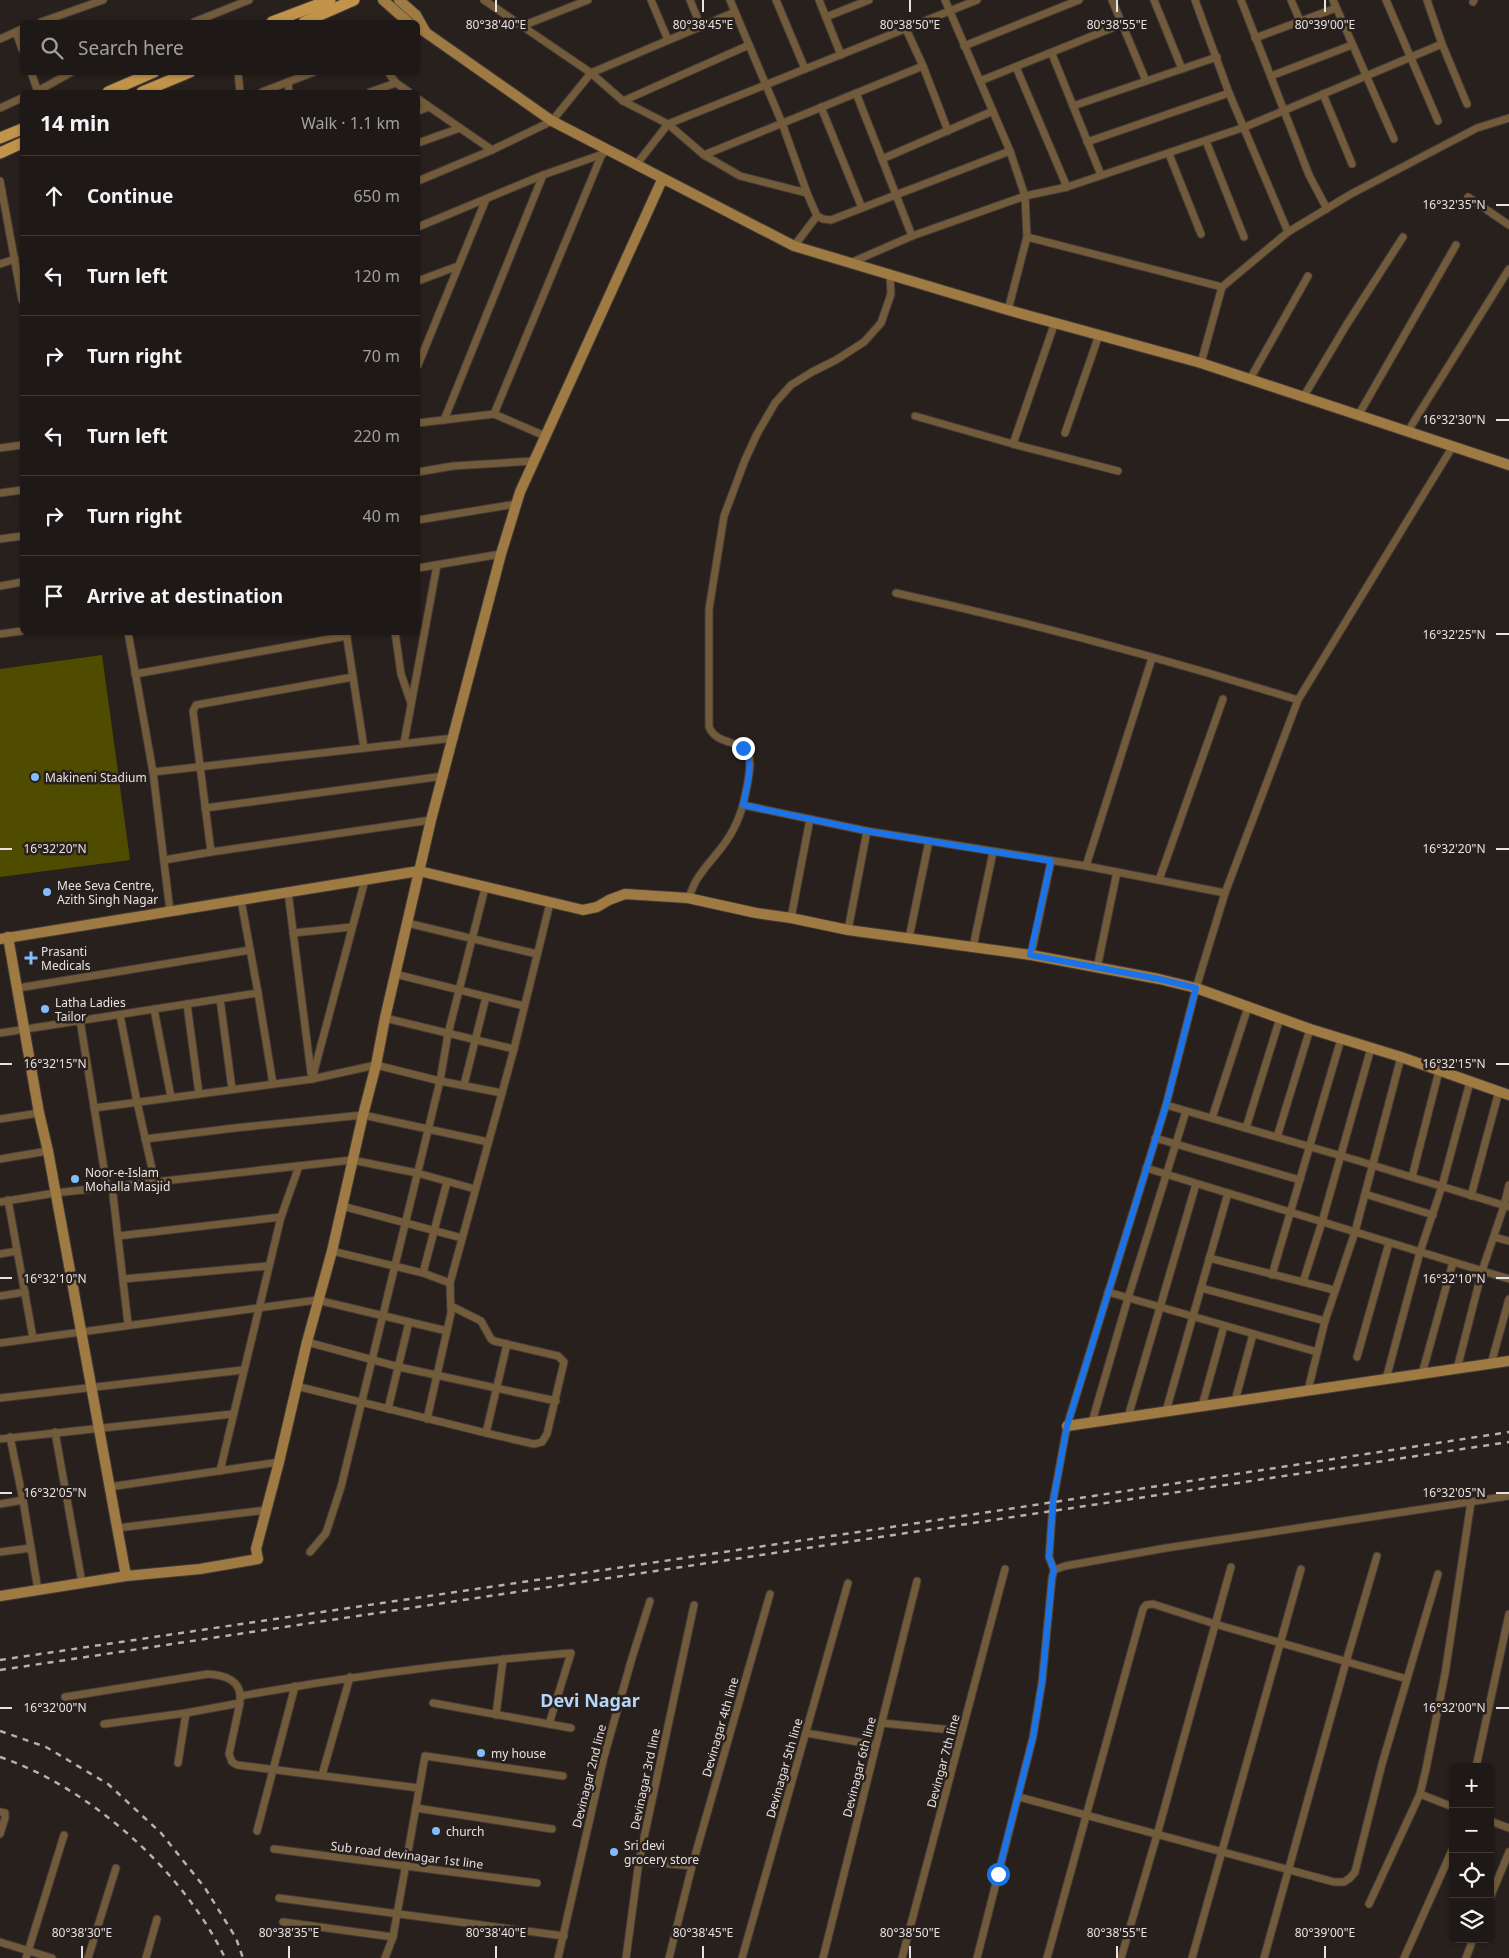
<!DOCTYPE html>
<html lang="en">
<head>
<meta charset="utf-8">
<style>
	body { margin:0; font-family:"Noto Sans",sans-serif; background:#2b2523; color:#f1f3f6 }
	.controls { position:absolute; right:15px; bottom:15px; display:grid; overflow:hidden; border-radius:8px; box-shadow:0 1px 4px #0004 }
	.controls button { width:45px; height:45px; display:grid; place-items:center; padding:0; border:0; border-bottom:1px solid #3c3735; background:#1e1816; color:#f1f3f6; font:25px sans-serif }
	.stop { position:absolute; width:15px; height:15px; margin:-11px; border:4px solid #1a73e8; border-radius:50%; background:#fff }
	.stop.end { background:#1a73e8; border-color:#fff; box-shadow:0 1px 5px #0008 }
	.list { margin:0; padding:0; list-style:none }
	h2 { display:flex; justify-content:space-between; align-items:center; height:65px; margin:0; padding:0 20px; font-size:21px }
	h2 small { font-size:16px; font-weight:400; color:#a1a0a1 }
	.list li { display:grid; grid-template-columns:32px 1fr auto; gap:15px; align-items:center; box-sizing:border-box; height:80px; padding:0 20px; border-top:1px solid #3c3735 }
	.list b { display:block; font-size:19px; white-space:nowrap }
	.list em { font-size:16px; font-style:normal; color:#a1a0a1 }
	.icon { flex:none; width:28px; height:28px; fill:none; stroke:currentColor; stroke-width:2; stroke-linecap:round; stroke-linejoin:round }
	.map { position:relative; flex:none; width:1509px; height:1958px; overflow:hidden }
	.search { position:absolute; background:#1e1816; box-shadow:0 1px 4px #0004; left:20px; top:20px; width:400px; height:55px; display:flex; align-items:center; gap:12px; box-sizing:border-box; padding:0 18px; border-radius:8px; color:#a1a0a1; font-size:19px }
	.panel { position:absolute; background:#1e1816; box-shadow:0 1px 4px #0004; left:20px; top:90px; width:400px; height:545px; border-radius:8px }
	.map>svg:first-child { display:block }
</style>
</head>
<body>
<div class="map">
<svg width="1509" height="1958" viewBox="0 0 1509 1958">
	<rect width="100%" height="100%" fill="#28201d"/>
	<!-- green -->
	<polygon fill="#4f4c00" points="102,655 130,860 0,877 0,669"/>
	<g fill="none" stroke-linecap="round" stroke-linejoin="round">
		<!-- street casing -->
		<g stroke="#433b38" stroke-width="9">
			<g id="street">
				<polyline points="484,0 591,73 623,101 668,124 704,155 923,66"/>
				<polyline points="651,0 668,40"/>
				<polyline points="690,0 701,27"/>
				<polyline points="730,0 782,123 807,193 817,216 823,219 831,220 862,208 1010,151"/>
				<polyline points="776,0 805,69"/>
				<polyline points="819,0 841,55"/>
				<polyline points="945,0 1010,151 1025,196 1027,237 1008,310"/>
				<polyline points="1112,0 1146,81"/>
				<polyline points="1154,0 1182,69"/>
				<polyline points="1195,0 1229,93 1288,232"/>
				<polyline points="1241,0 1309,175 1327,209"/>
				<polyline points="1291,0 1301,23"/>
				<polyline points="1333,0 1394,139"/>
				<polyline points="1386,0 1438,121"/>
				<polyline points="1427,0 1442,44 1467,104"/>
				<polyline points="1473,2 1474,0"/>
				<polyline points="826,17 869,0"/>
				<polyline points="41,22 103,0"/>
				<polyline points="194,22 249,0"/>
				<polyline points="522,26 588,0"/>
				<polyline points="906,29 923,66 948,131"/>
				<polyline points="16,32 22,49"/>
				<polyline points="1255,38 1336,8"/>
				<polyline points="0,39 22,29"/>
				<polyline points="964,46 1079,0"/>
				<polyline points="1052,54 1101,175"/>
				<polyline points="1016,67 1067,187"/>
				<polyline points="31,72 38,92"/>
				<polyline points="238,72 240,92"/>
				<polyline points="388,72 396,83 409,92"/>
				<polyline points="1271,76 1352,45"/>
				<polyline points="980,81 1122,24"/>
				<polyline points="288,82 289,92"/>
				<polyline points="36,92 72,72"/>
				<polyline points="262,92 314,72"/>
				<polyline points="370,92 396,83"/>
				<polyline points="856,93 882,159"/>
				<polyline points="1323,94 1352,164"/>
				<polyline points="418,99 492,150"/>
				<polyline points="623,101 749,45"/>
				<polyline points="1073,106 1217,57"/>
				<polyline points="821,107 862,208"/>
				<polyline points="0,108 22,98"/>
				<polyline points="418,111 429,107"/>
				<polyline points="1206,141 1244,237"/>
				<polyline points="1087,142 1229,93"/>
				<polyline points="418,143 460,128"/>
				<polyline points="1169,154 1201,234"/>
				<polyline points="704,155 740,176 807,193"/>
				<polyline points="636,165 668,124 977,0"/>
				<polyline points="0,181 22,300"/>
				<polyline points="418,181 492,150 552,121 591,73 735,12"/>
				<polyline points="1468,197 1509,225"/>
				<polyline points="418,227 543,175 603,154"/>
				<polyline points="912,236 882,159 993,111"/>
				<polyline points="1027,237 1222,287"/>
				<polyline points="794,246 817,216"/>
				<polyline points="850,263 912,236 1025,196 1067,187 1245,127 1442,44"/>
				<polyline points="0,264 15,259"/>
				<polyline points="418,281 458,266"/>
				<polyline points="1201,363 1222,287 1288,232 1351,194 1477,128 1509,118"/>
				<polyline points="418,365 486,199"/>
				<polyline points="1250,379 1308,276"/>
				<polyline points="1304,396 1347,324 1403,237"/>
				<polyline points="1359,414 1456,245"/>
				<polyline points="915,416 1013,444 1118,471"/>
				<polyline points="444,420 543,175"/>
				<polyline points="418,423 494,414"/>
				<polyline points="1408,431 1509,269"/>
				<polyline points="1065,433 1099,335"/>
				<polyline points="545,436 494,414 602,154"/>
				<polyline points="1013,444 1055,322"/>
				<polyline points="0,448 22,445"/>
				<polyline points="418,472 453,466 534,461"/>
				<polyline points="0,493 22,490"/>
				<polyline points="418,520 516,504"/>
				<polyline points="0,539 22,536"/>
				<polyline points="418,568 501,554"/>
				<polyline points="0,586 22,582"/>
				<path d="M896 593C1032 623 1165 659 1298 700"/>
				<polyline points="128,632 153,772 170,911"/>
				<polyline points="346,632 364,748"/>
				<polyline points="395,632 401,674 411,703"/>
				<polyline points="0,634 22,631"/>
				<polyline points="135,674 347,636"/>
				<polyline points="353,677 196,705 193,711 211,852 431,820"/>
				<polyline points="404,743 437,565"/>
				<polyline points="153,772 454,738"/>
				<polyline points="743,805 867,831 1086,866 1225,893"/>
				<polyline points="205,808 444,776"/>
				<polyline points="164,860 211,852"/>
				<polyline points="1086,866 1152,658"/>
				<polyline points="1159,880 1223,699"/>
				<polyline points="288,892 311,1073"/>
				<path d="M688 898C691 893 693 886 696 881 707 862 725 848 734 828 742 813 745 797 748 781 749 772 752 762 748 754 741 739 717 746 709 727V609L724 516 745 460 757 434 775 403 791 385 812 372 836 360 864 342 881 323 891 294 890 275"/>
				<polyline points="791,918 810,819"/>
				<polyline points="407,923 537,954"/>
				<polyline points="848,930 867,831"/>
				<polyline points="293,933 352,927"/>
				<polyline points="909,938 929,841"/>
				<polyline points="973,947 993,852"/>
				<polyline points="1031,955 1051,861"/>
				<polyline points="1097,968 1117,872"/>
				<polyline points="395,974 524,1006"/>
				<polyline points="18,988 250,950"/>
				<polyline points="258,993 273,1084"/>
				<polyline points="220,999 232,1089"/>
				<polyline points="187,1004 199,1094"/>
				<polyline points="154,1009 171,1097"/>
				<polyline points="120,1015 137,1102 155,1182"/>
				<polyline points="385,1018 514,1049"/>
				<polyline points="80,1020 107,1187"/>
				<polyline points="0,1033 258,993 241,900"/>
				<polyline points="312,1079 365,880"/>
				<polyline points="464,1085 486,997"/>
				<polyline points="1166,1105 1359,1161 1509,1207"/>
				<polyline points="94,1108 312,1079 376,1065 440,1081 502,1093"/>
				<polyline points="1212,1118 1248,1007"/>
				<polyline points="0,1119 39,1113"/>
				<polyline points="1246,1128 1280,1018"/>
				<polyline points="1277,1137 1310,1029"/>
				<polyline points="1155,1138 1300,1180"/>
				<polyline points="145,1139 235,1128 363,1115 488,1142"/>
				<polyline points="0,1159 48,1151"/>
				<polyline points="1146,1168 1509,1279"/>
				<polyline points="1412,1177 1439,1071"/>
				<polyline points="112,1186 128,1324"/>
				<polyline points="1365,1194 1433,1215"/>
				<polyline points="1471,1196 1499,1091"/>
				<polyline points="8,1200 33,1338"/>
				<polyline points="0,1202 55,1193 352,1160 417,1173 475,1189"/>
				<polyline points="342,1206 462,1238"/>
				<polyline points="118,1236 281,1217 299,1166"/>
				<polyline points="1494,1237 1509,1241"/>
				<polyline points="332,1251 423,1273 450,1283"/>
				<polyline points="0,1254 17,1251"/>
				<polyline points="1209,1258 1334,1290"/>
				<polyline points="423,1273 447,1182"/>
				<polyline points="1272,1275 1341,1039"/>
				<polyline points="123,1279 268,1266"/>
				<polyline points="1303,1282 1322,1222 1371,1048"/>
				<polyline points="1201,1288 1325,1321"/>
				<polyline points="1108,1292 1317,1352"/>
				<polyline points="0,1296 25,1292"/>
				<polyline points="307,1342 399,1367 556,1401"/>
				<polyline points="0,1343 317,1300 447,1331"/>
				<polyline points="1357,1357 1389,1243"/>
				<polyline points="1491,1364 1509,1299"/>
				<polyline points="1457,1369 1482,1271 1504,1206 1509,1185"/>
				<polyline points="1422,1374 1453,1262"/>
				<polyline points="1386,1379 1420,1252 1442,1186 1470,1082"/>
				<polyline points="296,1386 486,1433 534,1444 542,1442 547,1434 564,1362 558,1356 494,1341 491,1339 481,1321 451,1306"/>
				<polyline points="1308,1390 1325,1321 1355,1232 1401,1057"/>
				<polyline points="0,1398 243,1370"/>
				<polyline points="1235,1401 1253,1334"/>
				<polyline points="1202,1406 1224,1326"/>
				<polyline points="388,1409 409,1322"/>
				<polyline points="1166,1411 1228,1193"/>
				<polyline points="1128,1417 1196,1184"/>
				<polyline points="427,1419 451,1313 450,1283 514,1049 550,903"/>
				<polyline points="1092,1422 1128,1298 1186,1111"/>
				<polyline points="55,1432 82,1583"/>
				<polyline points="486,1433 507,1344"/>
				<polyline points="10,1437 23,1500"/>
				<polyline points="0,1439 233,1414"/>
				<polyline points="220,1471 281,1217"/>
				<polyline points="109,1487 279,1462"/>
				<polyline points="0,1504 23,1500 38,1590"/>
				<polyline points="117,1528 267,1510"/>
				<polyline points="0,1552 31,1548"/>
				<polyline points="310,1552 326,1533 341,1487 440,1081 448,1034 485,888"/>
				<polyline points="1054,1570 1049,1557 1053,1502 1067,1426 1166,1105 1196,988 1225,893 1298,700 1453,446"/>
				<path d="M241 1696C350 1676 460 1662 571 1653L549 1724"/>
				<path d="M65 1697 208 1674C224 1675 242 1680 240 1700"/>
				<polyline points="433,1703 571,1728"/>
				<polyline points="496,1715 503,1659"/>
				<polyline points="882,1723 962,1731"/>
				<polyline points="104,1724 186,1713 240,1703 229,1754 232,1762 237,1765 419,1788"/>
				<polyline points="806,1733 876,1745"/>
				<polyline points="178,1763 186,1713"/>
				<polyline points="1476,1767 1509,1614"/>
				<polyline points="322,1775 350,1677"/>
				<polyline points="1420,1794 1453,1807"/>
				<polyline points="1019,1797 1334,1882 1344,1882 1350,1878 1355,1872 1382,1764 1438,1574"/>
				<polyline points="416,1808 552,1829"/>
				<polyline points="0,1812 5,1813 5,1818 0,1834"/>
				<polyline points="1490,1821 1509,1828"/>
				<polyline points="257,1831 295,1686"/>
				<polyline points="274,1849 537,1883"/>
				<polyline points="639,1861 692,1866 669,1958"/>
				<polyline points="692,1866 770,1594"/>
				<polyline points="279,1898 564,1936"/>
				<polyline points="1490,1898 1509,1852"/>
				<polyline points="1369,1904 1420,1794 1426,1769 1445,1674 1471,1502"/>
				<polyline points="283,1922 393,1937"/>
				<polyline points="0,1942 52,1958"/>
				<polyline points="26,1958 64,1835"/>
				<polyline points="88,1958 116,1868"/>
				<polyline points="146,1958 157,1919"/>
				<polyline points="385,1958 393,1937 425,1756 563,1776"/>
				<polyline points="558,1958 604,1757 632,1658 650,1601"/>
				<polyline points="626,1958 639,1861 694,1605"/>
				<polyline points="742,1958 848,1583"/>
				<polyline points="823,1958 917,1581"/>
				<polyline points="902,1958 1005,1569"/>
				<polyline points="977,1958 1033,1737 1042,1682 1052,1578 1054,1570 1065,1566 1166,1548 1509,1496"/>
				<polyline points="1047,1958 1143,1609 1146,1605 1153,1604 1215,1624 1407,1679"/>
				<polyline points="1121,1958 1157,1835 1231,1567"/>
				<polyline points="1192,1958 1301,1569"/>
				<polyline points="1264,1958 1346,1662 1377,1556"/>
				<polyline points="1404,1958 1453,1848"/>
				<polyline points="1466,1958 1473,1939"/>
			</g>
		</g>
		<!-- secondary casing -->
		<g stroke="#433b38" stroke-width="12">
			<g id="secondary">
				<polyline points="383,0 408,22"/>
				<polyline points="399,0 416,15 425,31"/>
				<polyline points="418,27 552,121 794,246 1008,310 1201,363 1509,465"/>
				<polyline points="8,937 39,1113 48,1151 126,1576"/>
				<polyline points="0,939 419,871 583,910 597,907 609,900 625,894 688,898 756,913 791,918 848,930 1031,955 1159,979 1196,988 1310,1029 1401,1057 1509,1095"/>
				<polyline points="1067,1426 1509,1361"/>
				<polyline points="0,1596 126,1576 200,1569 258,1559 256,1549 279,1462 307,1342 332,1251 363,1115 376,1065 385,1018 431,820 501,554 520,492 662,180"/>
			</g>
		</g>
		<!-- primary casing -->
		<g stroke="#433b38" stroke-width="13">
			<g id="primary">
				<polyline points="272,22 330,0"/>
				<polyline points="304,22 354,0"/>
				<polyline points="108,92 154,72"/>
				<polyline points="142,92 190,72"/>
				<polyline points="0,138 22,129"/>
				<polyline points="0,153 22,143"/>
			</g>
		</g>
		<!-- street -->
		<use href="#street" stroke="#725b3a" stroke-width="7"/>
		<!-- secondary -->
		<use href="#secondary" stroke="#9f7b43" stroke-width="10"/>
		<!-- primary -->
		<use href="#primary" stroke="#c2934a" stroke-width="11"/>
		<!-- rail -->
		<g stroke="#b6b1ae" stroke-width="2.5" stroke-dasharray="6 6" stroke-linecap="butt">
			<polyline points="0,1660 885,1528 1509,1432"/>
			<polyline points="0,1670 1509,1442"/>
			<polyline points="0,1731 46,1747 108,1784 161,1833 205,1888 236,1938 243,1958"/>
			<path d="M0 1757C91 1788 184 1872 225 1958"/>
		</g>
	</g>
	<g fill="none" stroke-linecap="round" stroke-linejoin="round">
		<!-- route -->
		<path stroke="#1a73e8" stroke-width="6" d="M743 748C756 762 746 788 743 805L867 831 1051 861 1030 955 1159 979 1196 988 1166 1105 1067 1426 1053 1502 1049 1557 1054 1570 1052 1578 1042 1682 1033 1737 998 1874"/>
	</g>
	<!-- ticks -->
	<path fill="none" stroke="#e7e2e0" stroke-width="2" d="M496 0V12M703 0V12M910 0V12M1117 0V12M1325 0V12M1496 205H1509M1496 420H1509M1496 634H1509M0 849H12M1496 849H1509M0 1064H12M1496 1064H1509M0 1278H12M1496 1278H1509M0 1493H12M1496 1493H1509M0 1708H12M1496 1708H1509M82 1946V1958M289 1946V1958M496 1946V1958M703 1946V1958M910 1946V1958M1117 1946V1958M1325 1946V1958"/>
	<!-- markers -->
	<g fill="#83bcfb" stroke="#28201d" stroke-width="2">
		<circle cx="35" cy="777" r="5"/>
		<circle cx="47" cy="892" r="5"/>
		<path d="M28.5 950.5h5v5h5v5h-5v5h-5v-5h-5v-5h5z"/>
		<circle cx="45" cy="1009" r="5"/>
		<circle cx="75" cy="1179" r="5"/>
		<circle cx="481" cy="1753" r="5"/>
		<circle cx="436" cy="1831" r="5"/>
		<circle cx="614" cy="1852" r="5"/>
	</g>
	<g text-anchor="middle" dominant-baseline="central" stroke-width="5" stroke-linejoin="round" paint-order="stroke">
		<!-- poi labels -->
		<g font-size="12" fill="#e7e2e0" stroke="#28201d" text-anchor="start">
			<text x="45" y="777">Makineni Stadium</text>
			<text x="57" y="885">Mee Seva Centre,<tspan x="57" dy="14">Azith Singh Nagar</tspan></text>
			<text x="41" y="951">Prasanti<tspan x="41" dy="14">Medicals</tspan></text>
			<text x="55" y="1002">Latha Ladies<tspan x="55" dy="14">Tailor</tspan></text>
			<text x="85" y="1172">Noor-e-Islam<tspan x="85" dy="14">Mohalla Masjid</tspan></text>
			<text x="491" y="1753">my house</text>
			<text x="446" y="1831">church</text>
			<text x="624" y="1845">Sri devi<tspan x="624" dy="14">grocery store</tspan></text>
		</g>
		<!-- street labels -->
		<g font-size="12" fill="#e7e2e0" stroke="#28201d">
			<text transform="translate(720 1727) rotate(-74)">Devinagar 4th line</text>
			<text transform="translate(943 1761) rotate(-75)">Devingar 7th line</text>
			<text transform="translate(859 1767) rotate(-76)">Devinagar 6th line</text>
			<text transform="translate(784 1768) rotate(-74)">Devinagar 5th line</text>
			<text transform="translate(589 1776) rotate(-76)">Devinagar 2nd line</text>
			<text transform="translate(645 1779) rotate(-78)">Devinagar 3rd line</text>
			<text transform="translate(407 1855) rotate(7)">Sub road devinagar 1st line</text>
		</g>
		<!-- district labels -->
		<g font-size="18" font-weight="bold" fill="#b6d6f9" stroke="#28201d">
			<text x="590" y="1700">Devi Nagar</text>
		</g>
	</g>
	<g font-size="12" text-anchor="middle" fill="#e7e2e0" stroke="#28201d" stroke-width="5" stroke-linejoin="round" paint-order="stroke">
		<text x="496" y="29">80°38'40"E</text>
		<text x="703" y="29">80°38'45"E</text>
		<text x="910" y="29">80°38'50"E</text>
		<text x="1117" y="29">80°38'55"E</text>
		<text x="1325" y="29">80°39'00"E</text>
		<text x="1454" y="209">16°32'35"N</text>
		<text x="1454" y="424">16°32'30"N</text>
		<text x="1454" y="639">16°32'25"N</text>
		<text x="55" y="853">16°32'20"N</text>
		<text x="1454" y="853">16°32'20"N</text>
		<text x="55" y="1068">16°32'15"N</text>
		<text x="1454" y="1068">16°32'15"N</text>
		<text x="55" y="1283">16°32'10"N</text>
		<text x="1454" y="1283">16°32'10"N</text>
		<text x="55" y="1497">16°32'05"N</text>
		<text x="1454" y="1497">16°32'05"N</text>
		<text x="55" y="1712">16°32'00"N</text>
		<text x="1454" y="1712">16°32'00"N</text>
		<text x="82" y="1937">80°38'30"E</text>
		<text x="289" y="1937">80°38'35"E</text>
		<text x="496" y="1937">80°38'40"E</text>
		<text x="703" y="1937">80°38'45"E</text>
		<text x="910" y="1937">80°38'50"E</text>
		<text x="1117" y="1937">80°38'55"E</text>
		<text x="1325" y="1937">80°39'00"E</text>
	</g>
</svg>
<div class="controls">
<button>+</button>
<button>−</button>
<button><svg class="icon" aria-label="locate" viewBox="0 0 24 24"><circle cx="12" cy="12" r="6"/><path d="M12 2v4M12 18v4M2 12h4M18 12h4"/></svg></button>
<button><svg class="icon" aria-label="layers" viewBox="0 0 24 24"><path d="M12 4l9 5-9 5-9-5zM3 14l9 5 9-5"/></svg></button>
</div>
<div class="stop" style="left:998px;top:1874px"></div>
<div class="stop end" style="left:743px;top:748px"></div>
<div class="search"><svg class="icon" aria-label="search" viewBox="0 0 24 24"><circle cx="10" cy="10" r="6"/><path d="M15 15l6 6"/></svg>Search here</div>
<section class="panel">
<h2>14 min<small>Walk · 1.1 km</small></h2>
<ul class="list">
<li><svg class="icon" aria-label="ahead" viewBox="0 0 24 24"><path d="M12 20V5M6 11l6-6 6 6"/></svg><div><b>Continue</b></div><em>650 m</em></li>
<li><svg class="icon" aria-label="left" viewBox="0 0 24 24"><path d="M17 20v-9H6M10 6l-5 5 5 5"/></svg><div><b>Turn left</b></div><em>120 m</em></li>
<li><svg class="icon" aria-label="right" viewBox="0 0 24 24"><path d="M7 20v-9h11M14 6l5 5-5 5"/></svg><div><b>Turn right</b></div><em>70 m</em></li>
<li><svg class="icon" aria-label="left" viewBox="0 0 24 24"><path d="M17 20v-9H6M10 6l-5 5 5 5"/></svg><div><b>Turn left</b></div><em>220 m</em></li>
<li><svg class="icon" aria-label="right" viewBox="0 0 24 24"><path d="M7 20v-9h11M14 6l5 5-5 5"/></svg><div><b>Turn right</b></div><em>40 m</em></li>
<li><svg class="icon" aria-label="arrive" viewBox="0 0 24 24"><path d="M6 21V4h12l-3 4 3 4H6"/></svg><div><b>Arrive at destination</b></div></li>
</ul>
</section>
</div>
</body>
</html>
